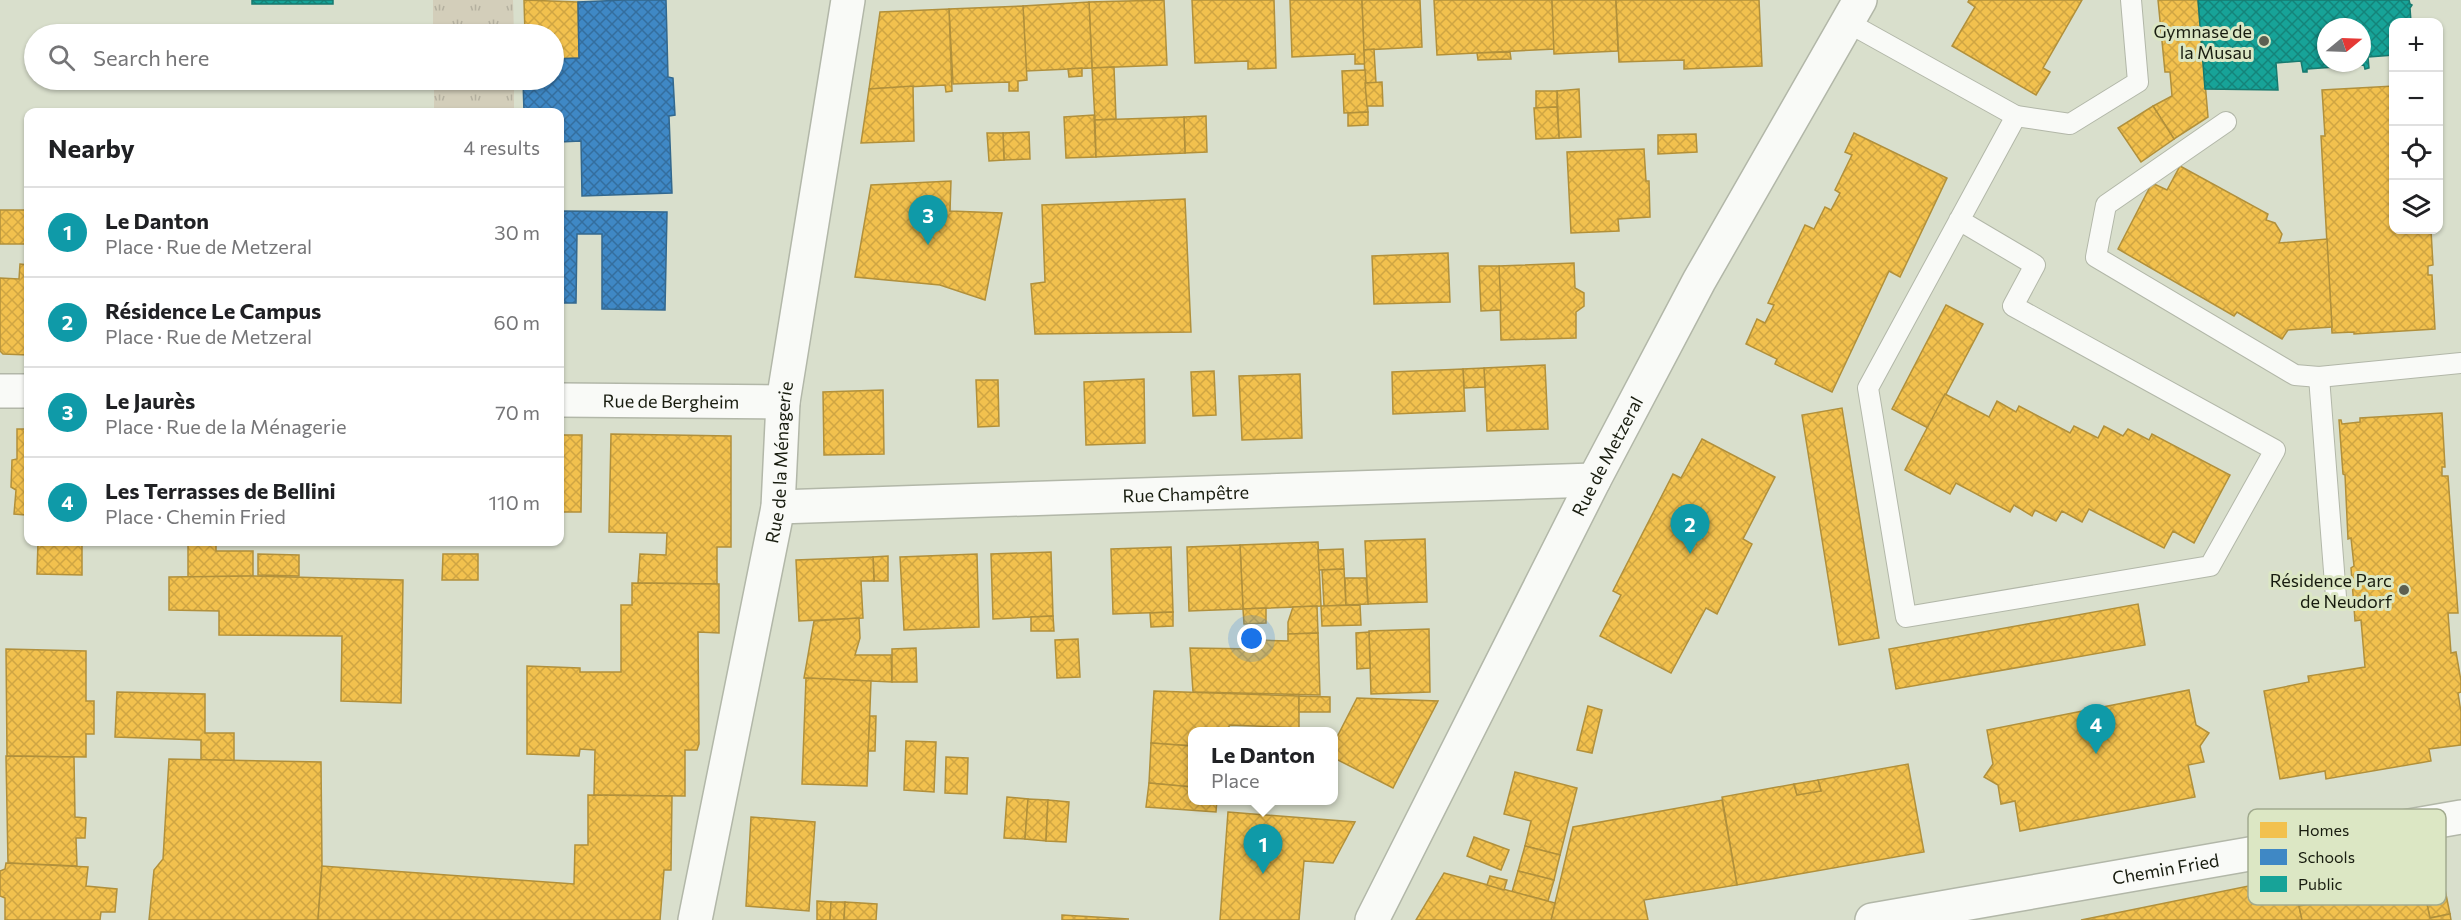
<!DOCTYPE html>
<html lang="en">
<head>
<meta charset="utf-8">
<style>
	body { margin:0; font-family:Commissioner,sans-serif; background:#f2f2f2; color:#202124 }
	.controls { position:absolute; right:18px; top:18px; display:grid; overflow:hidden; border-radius:12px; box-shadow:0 2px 4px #0004 }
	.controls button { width:54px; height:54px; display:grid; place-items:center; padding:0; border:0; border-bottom:2px solid #e0e0e0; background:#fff; color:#202124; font:30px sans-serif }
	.compass { position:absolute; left:2317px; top:18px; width:54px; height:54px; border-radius:50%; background:#fff; box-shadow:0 2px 4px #0004; rotate:71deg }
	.you { position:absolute; left:1252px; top:639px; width:21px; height:21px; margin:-15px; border:4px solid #fff; border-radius:50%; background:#1a73e8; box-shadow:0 0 0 9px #1a73e833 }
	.badge { display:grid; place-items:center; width:39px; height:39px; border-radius:50%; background:#5c6051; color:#fff; font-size:20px; font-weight:700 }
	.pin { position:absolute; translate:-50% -50px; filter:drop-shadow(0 2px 3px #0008) }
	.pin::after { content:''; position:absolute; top:32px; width:21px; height:18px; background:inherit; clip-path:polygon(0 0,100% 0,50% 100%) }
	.popup { position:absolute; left:1188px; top:727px; width:150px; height:78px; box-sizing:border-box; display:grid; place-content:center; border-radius:12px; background:#fff; filter:drop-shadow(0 2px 4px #0005); font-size:20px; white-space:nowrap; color:#757577 }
	.popup b { font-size:22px; color:#202124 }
	.popup::after { content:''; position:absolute; left:50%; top:100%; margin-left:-12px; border:12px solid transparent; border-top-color:#fff }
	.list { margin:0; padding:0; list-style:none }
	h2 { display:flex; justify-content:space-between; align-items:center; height:78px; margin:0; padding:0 24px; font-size:26px }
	h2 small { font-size:20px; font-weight:400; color:#757577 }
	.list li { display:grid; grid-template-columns:39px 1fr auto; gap:18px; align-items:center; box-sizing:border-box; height:90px; padding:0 24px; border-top:2px solid #e0e0e0 }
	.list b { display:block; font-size:22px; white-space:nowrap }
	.list p { margin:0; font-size:20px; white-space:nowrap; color:#757577 }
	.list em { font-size:20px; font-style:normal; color:#757577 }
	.icon { flex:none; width:33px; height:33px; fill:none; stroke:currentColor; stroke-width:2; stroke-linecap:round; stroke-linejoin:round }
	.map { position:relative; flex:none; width:2461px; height:920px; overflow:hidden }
	.search { position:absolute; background:#fff; box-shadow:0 2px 4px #0004; left:24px; top:24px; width:540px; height:66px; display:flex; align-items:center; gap:15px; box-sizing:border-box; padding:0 21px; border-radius:33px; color:#757577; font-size:22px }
	.panel { position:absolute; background:#fff; box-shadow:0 2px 4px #0004; left:24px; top:108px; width:540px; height:438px; border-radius:12px }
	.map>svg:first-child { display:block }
</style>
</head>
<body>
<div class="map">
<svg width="2461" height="920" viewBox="0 0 2461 920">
	<defs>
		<pattern id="park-tufts" width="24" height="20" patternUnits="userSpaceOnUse" patternTransform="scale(1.5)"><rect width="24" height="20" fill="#d3ceba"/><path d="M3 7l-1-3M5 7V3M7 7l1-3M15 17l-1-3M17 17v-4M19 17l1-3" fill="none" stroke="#b4b09f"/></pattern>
		<pattern id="homes-cross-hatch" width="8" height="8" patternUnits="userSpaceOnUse" patternTransform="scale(1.5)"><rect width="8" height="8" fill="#f2c14e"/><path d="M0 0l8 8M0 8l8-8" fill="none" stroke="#cfa543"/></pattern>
		<pattern id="schools-cross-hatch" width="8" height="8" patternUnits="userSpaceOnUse" patternTransform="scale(1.5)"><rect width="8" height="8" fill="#3f88c5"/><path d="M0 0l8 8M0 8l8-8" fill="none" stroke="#346e9e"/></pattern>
		<pattern id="public-cross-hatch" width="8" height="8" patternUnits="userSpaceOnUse" patternTransform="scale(1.5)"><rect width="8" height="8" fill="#17a398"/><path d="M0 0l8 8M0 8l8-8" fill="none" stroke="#14847a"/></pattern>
	</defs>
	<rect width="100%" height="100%" fill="#d9dfcc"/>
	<!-- park -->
	<g fill="url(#park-tufts)">
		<polygon points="433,0 513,0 514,34 433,34"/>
		<rect x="434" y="80" width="80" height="32"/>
	</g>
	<!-- homes -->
	<g fill="url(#homes-cross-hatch)" stroke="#b1903b" stroke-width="1.5">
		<polygon points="524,0 578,2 579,58 554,59 554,34 525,34"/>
		<polygon points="1164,0 1167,65 1092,68 1089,2"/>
		<polygon points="1192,0 1274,0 1276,68 1248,69 1248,61 1195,63"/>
		<polygon points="1290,0 1362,0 1365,64 1355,64 1355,54 1292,57"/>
		<polygon points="1362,0 1420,0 1422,47 1364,50"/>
		<polygon points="1434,0 1552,0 1555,49 1437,55"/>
		<polygon points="1552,0 1616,0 1618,51 1554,54"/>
		<polygon points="1616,0 1759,0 1762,66 1684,69 1684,60 1619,62"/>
		<polygon points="1969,0 2082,0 2043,68 2050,72 2036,95 1952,46 1975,7 1968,2"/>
		<polygon points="2158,0 2198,0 2208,117 2174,139 2153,106 2172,96 2170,72 2165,72"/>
		<polygon points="1089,2 1092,68 1026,71 1023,6"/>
		<polygon points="1023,6 1027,80 1018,81 1018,91 1009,91 1009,82 953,84 949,9"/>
		<polygon points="949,9 952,91 946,92 945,85 869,89 880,12"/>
		<polygon points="1374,49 1376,83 1365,83 1364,50"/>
		<polygon points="1510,52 1511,59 1478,60 1477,53"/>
		<polygon points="1114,67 1116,119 1095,120 1092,68"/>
		<polygon points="1082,68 1082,76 1069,77 1068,69"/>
		<polygon points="1365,70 1368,112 1344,113 1342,71"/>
		<polygon points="1382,82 1383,106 1367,106 1365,83"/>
		<polygon points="913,86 914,141 861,143 869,89"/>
		<polygon points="2394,86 2394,230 2431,230 2433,265 2428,266 2428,275 2432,275 2435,329 2354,334 2354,332 2332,333 2321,136 2325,136 2322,90"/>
		<polygon points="1579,89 1581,137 1559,138 1557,91"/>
		<polygon points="1536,91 1557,91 1557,107 1536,108"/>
		<polygon points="2153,106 2174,139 2141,162 2118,128"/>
		<polygon points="1557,107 1559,138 1536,139 1534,108"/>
		<polygon points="1368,112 1368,125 1348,126 1348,113"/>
		<polygon points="1094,115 1096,157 1066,158 1064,117"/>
		<polygon points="1206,116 1207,152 1185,153 1184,117"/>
		<polygon points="1184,117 1185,153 1096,157 1095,120"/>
		<polygon points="1029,132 1030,159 1004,160 1003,133"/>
		<polygon points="987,133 1003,133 1004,160 989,161"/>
		<polygon points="1854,133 1947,178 1900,277 1889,271 1832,392 1775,364 1777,359 1746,344 1757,319 1765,323 1774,305 1768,303 1805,225 1814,229 1825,207 1831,210 1840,193 1835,190 1852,155 1845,152"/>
		<polygon points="1696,134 1697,152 1658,154 1658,135"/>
		<polygon points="1644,149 1646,181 1649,181 1650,217 1618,219 1619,231 1571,233 1567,152"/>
		<polygon points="2180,166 2268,214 2266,220 2275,223 2282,234 2279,243 2327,239 2332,327 2288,330 2282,339 2237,312 2234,316 2118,249 2152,183 2167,190"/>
		<polygon points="951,181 950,211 1002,213 985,300 940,285 855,277 871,185"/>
		<polygon points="1185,199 1191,332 1035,334 1031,284 1045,282 1042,205"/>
		<rect x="0" y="210" width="28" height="34"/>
		<polygon points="1448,253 1450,302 1374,304 1372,256"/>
		<polygon points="1574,263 1575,288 1584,293 1584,306 1576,312 1576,338 1501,340 1499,266"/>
		<polygon points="20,264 28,265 28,355 3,354 0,351 0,278 19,279"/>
		<polygon points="1479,266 1499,266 1501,310 1481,311"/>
		<polygon points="1946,305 1983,324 1928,428 1892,409"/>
		<polygon points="1545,365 1548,429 1487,431 1484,368"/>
		<polygon points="1484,368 1485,387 1464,388 1463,369"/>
		<polygon points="1463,369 1465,411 1393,414 1392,372"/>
		<polygon points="1214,371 1216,415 1193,416 1191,372"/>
		<polygon points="1300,374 1302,438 1242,440 1239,376"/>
		<polygon points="1144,379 1145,443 1086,445 1084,382"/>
		<polygon points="976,380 998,380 999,426 978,427"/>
		<polygon points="883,390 884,454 824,455 823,392"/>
		<polygon points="1945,394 1989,417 1997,401 2016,412 2019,406 2070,433 2074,426 2098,438 2104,426 2123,436 2128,429 2149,440 2152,434 2230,475 2194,543 2173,531 2164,548 2089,509 2082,522 2062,511 2056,521 2035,510 2032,516 2014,505 2010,512 1956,483 1950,494 1905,470"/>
		<polygon points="1842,408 1879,638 1839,645 1802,415"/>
		<polygon points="2442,413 2445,467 2442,467 2442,476 2448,476 2458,613 2448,613 2451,653 2456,652 2461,681 2461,692 2458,693 2461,712 2461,745 2429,749 2431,761 2326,779 2325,771 2280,779 2264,691 2309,682 2308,676 2365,667 2361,620 2355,621 2351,568 2354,566 2351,538 2348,539 2345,475 2343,474 2339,420 2341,420 2342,424 2360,422 2360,418"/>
		<polygon points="17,429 28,429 28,531 25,528 26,515 14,514 16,490 11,487 12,460 17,459"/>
		<polygon points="611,434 731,436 731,547 717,547 717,584 638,583 640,554 666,555 667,533 609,532"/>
		<polygon points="560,435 582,435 581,512 560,512"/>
		<polygon points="1702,439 1775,477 1743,539 1752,544 1717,614 1706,608 1671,673 1600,636 1621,595 1613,591 1673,474 1681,478"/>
		<polygon points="1425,539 1427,602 1368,604 1365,541"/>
		<polygon points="38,542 82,542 82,575 37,574"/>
		<polygon points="188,542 216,542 216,551 253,551 253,576 188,577"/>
		<polygon points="1318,542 1321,606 1243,609 1240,545"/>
		<polygon points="1240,545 1243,609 1189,611 1187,547"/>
		<polygon points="1171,547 1173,612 1113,614 1111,549"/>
		<polygon points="1343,549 1344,569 1319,570 1318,550"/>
		<polygon points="1051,552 1053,616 993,619 991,554"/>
		<polygon points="258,554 299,555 299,576 258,575"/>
		<polygon points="443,554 478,554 478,580 442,580"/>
		<polygon points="977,554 979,627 904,630 900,557"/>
		<polygon points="888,556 888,581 874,581 873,557"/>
		<polygon points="873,557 874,581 861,581 863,618 799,621 796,560"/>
		<polygon points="1344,569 1346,605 1324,606 1322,570"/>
		<polygon points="253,576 403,580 401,703 341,701 342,636 219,635 219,611 169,610 169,577"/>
		<polygon points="1345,578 1366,578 1368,604 1346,605"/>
		<polygon points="632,583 719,584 719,633 698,632 699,744 697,750 685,750 685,796 594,795 595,750 580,749 579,756 527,754 527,666 580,668 580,672 621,672 621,605 632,605"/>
		<polygon points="2138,604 2145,645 1896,689 1889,649"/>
		<polygon points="1360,605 1361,625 1322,626 1321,606"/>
		<polygon points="1317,606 1318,633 1288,634 1288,622 1293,607"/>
		<polygon points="1266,608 1266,623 1244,624 1243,609"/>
		<polygon points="1173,612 1173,626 1151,627 1150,613"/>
		<polygon points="1053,616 1054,631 1031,631 1031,617"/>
		<polygon points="859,618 860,638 855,655 891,655 892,682 804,678 814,621"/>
		<polygon points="1429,629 1430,692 1371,694 1369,631"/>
		<polygon points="1369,632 1370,668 1357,669 1356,633"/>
		<polygon points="1318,633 1320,695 1193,692 1190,648 1258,649 1259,640 1288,641 1288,634"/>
		<polygon points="1078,639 1080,677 1057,678 1055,640"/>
		<polygon points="916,648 917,682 892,682 892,649"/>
		<polygon points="6,649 86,651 86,701 94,701 94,734 86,734 86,757 7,756"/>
		<polygon points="806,678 871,681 867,786 802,784"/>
		<polygon points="2189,690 2196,725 2209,733 2200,746 2204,762 2188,765 2195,797 2020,831 2015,801 2001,804 1998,785 1984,777 1993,764 1987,730"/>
		<polygon points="1154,691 1299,696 1299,728 1230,725 1225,732 1192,732 1192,746 1151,743"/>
		<polygon points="117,692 205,694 205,733 234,733 234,761 201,760 201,740 115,737"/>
		<polygon points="1299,696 1330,697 1330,712 1299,712"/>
		<polygon points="1357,698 1438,701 1393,788 1334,758 1334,743"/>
		<polygon points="1588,706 1602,710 1592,753 1577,750"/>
		<polygon points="870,716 876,716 875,751 868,751"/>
		<polygon points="906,741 936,742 934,792 904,790"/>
		<polygon points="1151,743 1192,746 1192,787 1149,783"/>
		<polygon points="6,756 74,757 75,817 86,818 85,838 76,838 77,866 8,863"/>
		<polygon points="946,757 968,758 967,794 945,793"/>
		<polygon points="169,759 321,762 322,866 318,920 149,920 154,870 163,859"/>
		<polygon points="1908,764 1924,852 1737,885 1722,797 1794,784 1797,795 1821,791 1818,780"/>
		<polygon points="1515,772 1577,788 1560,855 1525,846 1531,821 1504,814"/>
		<polygon points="1818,780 1821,791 1797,795 1794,784"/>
		<polygon points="1149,783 1192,787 1192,800 1217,800 1216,812 1146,807"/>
		<polygon points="588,795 672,796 671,870 664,870 660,920 318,920 322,866 574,884 575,845 588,845"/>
		<polygon points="1007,797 1028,799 1025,839 1004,838"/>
		<polygon points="1028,799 1048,800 1046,841 1025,839"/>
		<polygon points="1048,800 1069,802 1066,842 1046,841"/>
		<polygon points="1722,800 1737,885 1644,900 1648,920 1551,920 1573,827"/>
		<polygon points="1228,812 1355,822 1333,863 1304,861 1299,920 1220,920"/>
		<polygon points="751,817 815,822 809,911 746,906"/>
		<polygon points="1474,837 1509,850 1501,870 1467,856"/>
		<polygon points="1525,846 1560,855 1554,880 1518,871"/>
		<polygon points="6,863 88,867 86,886 117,889 115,912 101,912 100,920 5,920 5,898 0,896 0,871 5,869"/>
		<polygon points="1518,871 1554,880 1548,901 1512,892"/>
		<polygon points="1444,873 1555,903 1551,920 1416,920"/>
		<polygon points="1490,876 1507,880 1504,890 1487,885"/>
		<polygon points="2293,877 2302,920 2081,920 2121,912"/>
		<polygon points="2443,880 2450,914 2430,918 2425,895 2380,903 2366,894"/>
		<polygon points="2366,894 2380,903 2425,895 2430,918 2450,914 2451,920 2302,920 2299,906"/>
		<polygon points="817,901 831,902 830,920 817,920"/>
		<polygon points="831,902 845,902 844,920 830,920"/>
		<polygon points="845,902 877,904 876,920 844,920"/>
		<polygon points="1062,915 1129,919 1062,920"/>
	</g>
	<!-- schools -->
	<g fill="url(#schools-cross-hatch)" stroke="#33688e" stroke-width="1.5">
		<polygon points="624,0 666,0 668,77 673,78 675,115 669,116 672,193 582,196 581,141 560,142 560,112 524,112 523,80 554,80 554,59 579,58 578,2"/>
		<polygon points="560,211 667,212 665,310 602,309 602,234 577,234 576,303 560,303"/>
	</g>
	<!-- public -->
	<g fill="url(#public-cross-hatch)" stroke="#177a6f" stroke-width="1.5" fill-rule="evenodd">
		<rect x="252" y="0" width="81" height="4"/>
		<path d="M2198 0H2409L2410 4 2412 5 2410 8 2411 22H2394V55L2368 57 2369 68 2365 69 2364 65 2307 69V72H2303L2301 61 2276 63 2278 90 2205 89ZM2326 27H2362V63H2326Z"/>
	</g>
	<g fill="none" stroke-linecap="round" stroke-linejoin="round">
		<!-- service casing -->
		<g stroke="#b2b7a8" stroke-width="22">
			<g id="service">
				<polyline points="1847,22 2016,116 1868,388 1906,617 2210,566 2275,450 2013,306 2035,265 1959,220"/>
				<polyline points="2016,116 2070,124 2138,82 2131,0"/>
				<polyline points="2226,122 2106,205 2096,257 2295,375 2319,377 2461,363"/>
				<polyline points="2319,377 2336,597"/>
			</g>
		</g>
		<!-- minor casing -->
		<g stroke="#b2b7a8" stroke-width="36">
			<g id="minor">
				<polyline points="0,391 28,391"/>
				<path id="s1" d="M560 400 783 402"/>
				<path id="s2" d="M778 507 1594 480"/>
				<path id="s3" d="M695 920 778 507 783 402 848 0"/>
				<path id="s4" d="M1372 920 1594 480 1699 281 1860 0"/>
				<path id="s5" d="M1872 920 2461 817"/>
			</g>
		</g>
		<!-- service -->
		<use href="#service" stroke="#f9faf7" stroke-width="20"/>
		<!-- minor -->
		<use href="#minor" stroke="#f9faf7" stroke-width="33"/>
	</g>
	<!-- markers -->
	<g fill="#5c6051" stroke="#dce7c4" stroke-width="2">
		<circle cx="2264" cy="41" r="6"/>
		<circle cx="2404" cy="590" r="6"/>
	</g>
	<g text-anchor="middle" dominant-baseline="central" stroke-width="6" stroke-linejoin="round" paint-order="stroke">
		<!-- poi labels -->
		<g font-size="18" fill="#181c0f" stroke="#dce7c4" text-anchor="end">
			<text x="2252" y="31">Gymnase de<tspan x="2252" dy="21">la Musau</tspan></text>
			<text x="2392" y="580">Résidence Parc<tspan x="2392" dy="21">de Neudorf</tspan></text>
		</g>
		<!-- street labels -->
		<g font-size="18" fill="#181c0f" stroke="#dce7c4">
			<text stroke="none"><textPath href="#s1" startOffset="111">Rue de Bergheim</textPath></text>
			<text stroke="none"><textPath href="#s4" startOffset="520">Rue de Metzeral</textPath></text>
			<text stroke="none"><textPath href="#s3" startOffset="466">Rue de la Ménagerie</textPath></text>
			<text stroke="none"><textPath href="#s2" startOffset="408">Rue Champêtre</textPath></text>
			<text stroke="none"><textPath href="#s5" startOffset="298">Chemin Fried</textPath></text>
		</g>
	</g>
	<!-- legend -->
	<rect x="2248" y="809" width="198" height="96" rx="9" fill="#dce7c4" stroke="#a1aa8e" stroke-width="1.5"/>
	<rect x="2260" y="822" width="27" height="16" fill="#f2c14e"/>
	<rect x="2260" y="849" width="27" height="16" fill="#3f88c5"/>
	<rect x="2260" y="876" width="27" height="16" fill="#17a398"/>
	<g font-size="16" fill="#181c0f">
		<text x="2298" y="836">Homes</text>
		<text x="2298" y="863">Schools</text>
		<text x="2298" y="890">Public</text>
	</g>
</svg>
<div class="controls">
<button>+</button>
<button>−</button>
<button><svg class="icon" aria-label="locate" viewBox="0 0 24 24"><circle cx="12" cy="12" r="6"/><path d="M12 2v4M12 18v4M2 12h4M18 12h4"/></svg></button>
<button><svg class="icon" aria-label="layers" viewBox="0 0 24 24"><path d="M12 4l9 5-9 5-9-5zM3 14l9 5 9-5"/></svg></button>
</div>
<svg class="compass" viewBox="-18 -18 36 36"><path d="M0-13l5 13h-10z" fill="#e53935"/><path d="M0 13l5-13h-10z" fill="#757577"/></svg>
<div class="you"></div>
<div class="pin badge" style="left:1263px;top:874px;background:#0f9aa8">1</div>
<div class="popup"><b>Le Danton</b>Place</div>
<div class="pin badge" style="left:1690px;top:554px;background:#0f9aa8">2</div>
<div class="pin badge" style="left:928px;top:245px;background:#0f9aa8">3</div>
<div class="pin badge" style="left:2096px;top:754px;background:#0f9aa8">4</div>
<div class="search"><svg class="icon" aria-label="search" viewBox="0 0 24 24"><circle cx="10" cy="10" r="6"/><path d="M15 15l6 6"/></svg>Search here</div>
<section class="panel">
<h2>Nearby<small>4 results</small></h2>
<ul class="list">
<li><span class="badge" style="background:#0f9aa8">1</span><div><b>Le Danton</b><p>Place · Rue de Metzeral</p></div><em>30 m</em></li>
<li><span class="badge" style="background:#0f9aa8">2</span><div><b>Résidence Le Campus</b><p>Place · Rue de Metzeral</p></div><em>60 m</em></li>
<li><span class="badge" style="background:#0f9aa8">3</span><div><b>Le Jaurès</b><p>Place · Rue de la Ménagerie</p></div><em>70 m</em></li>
<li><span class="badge" style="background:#0f9aa8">4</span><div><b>Les Terrasses de Bellini</b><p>Place · Chemin Fried</p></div><em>110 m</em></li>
</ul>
</section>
</div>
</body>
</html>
